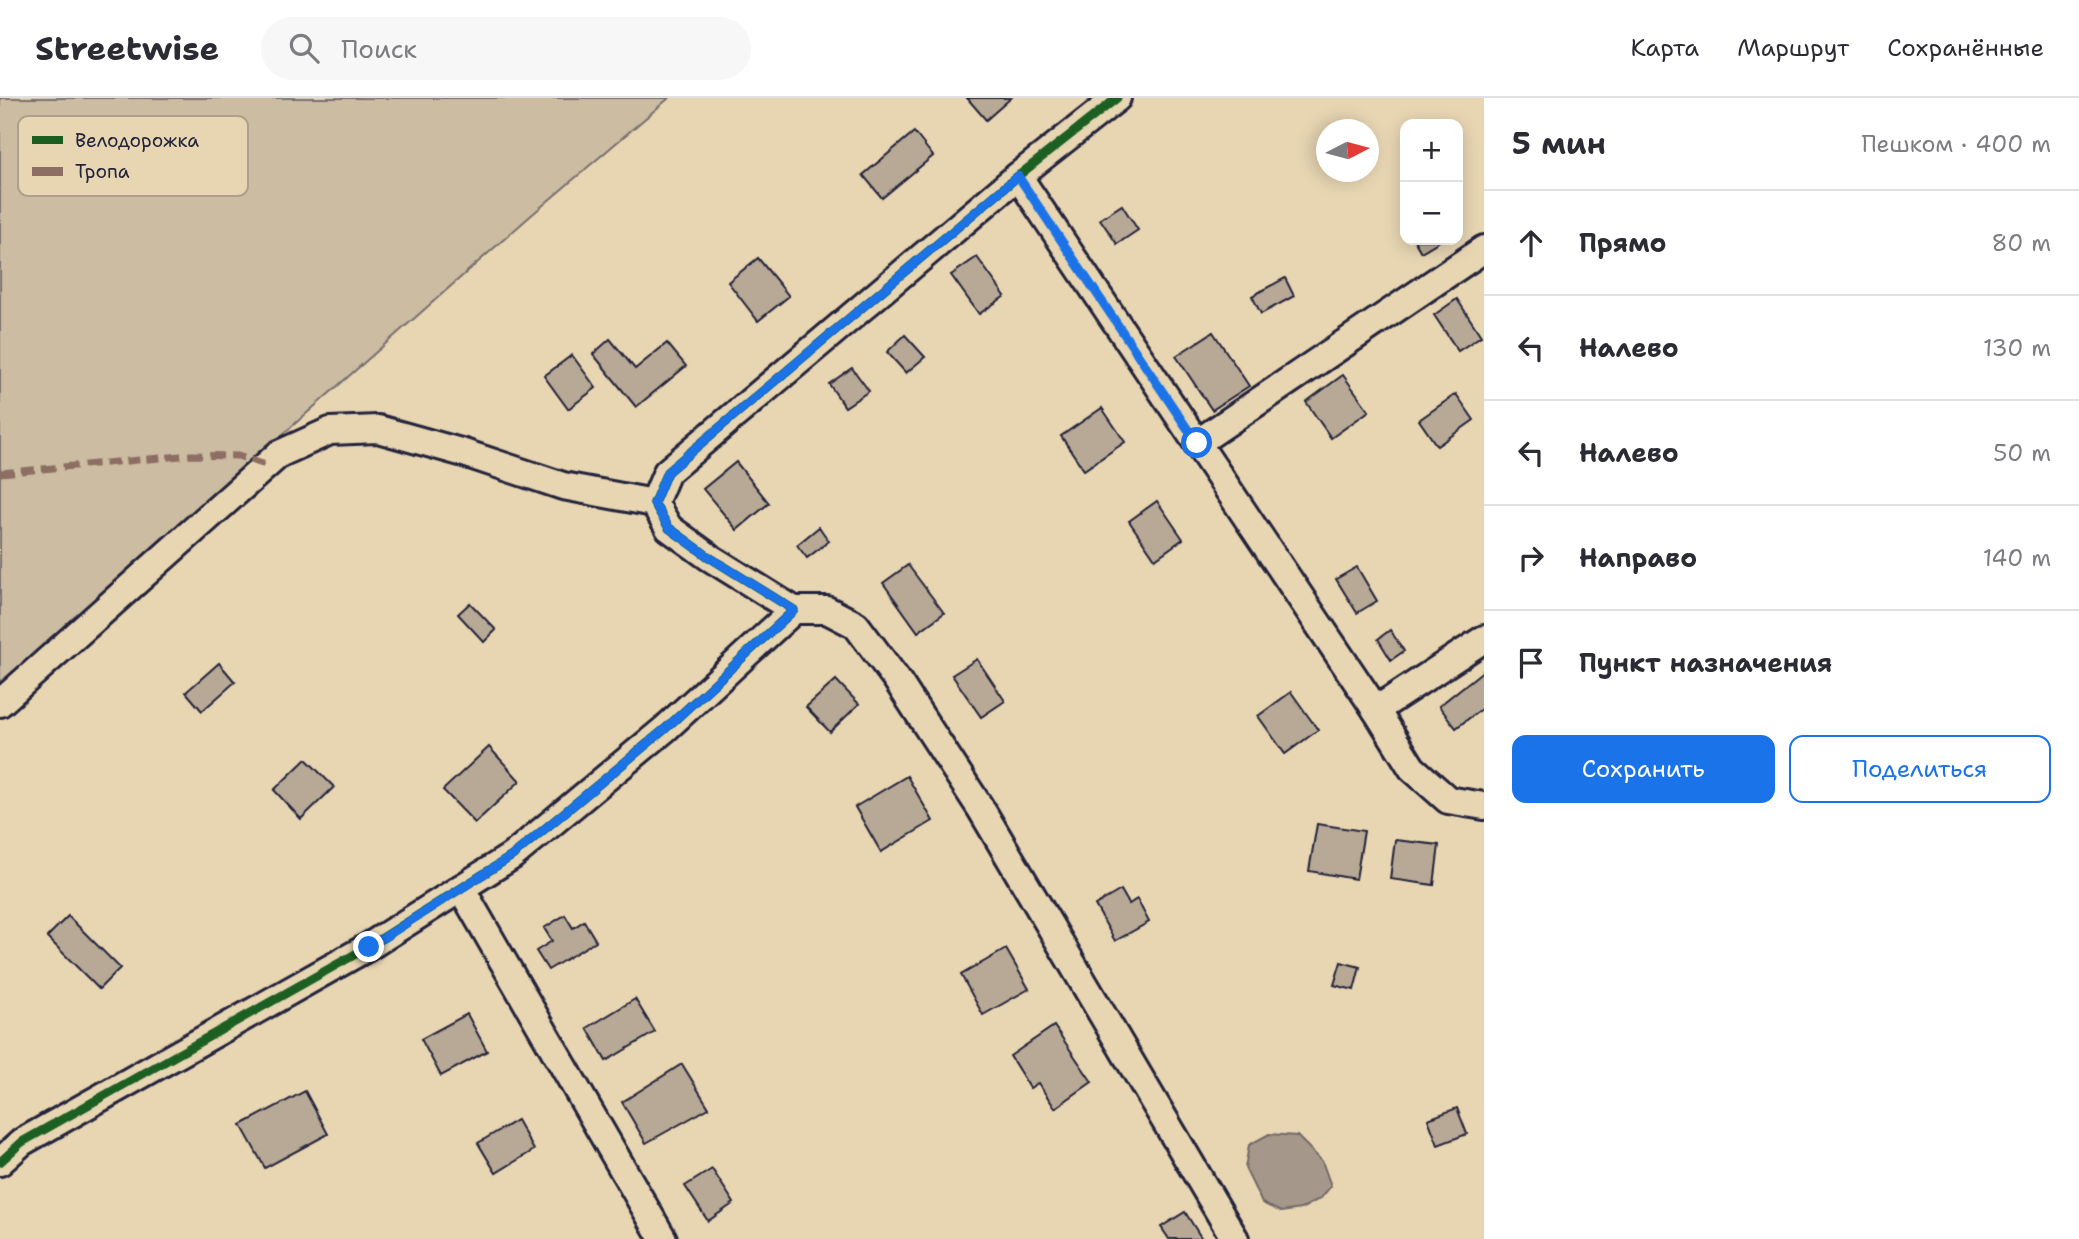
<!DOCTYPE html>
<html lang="ru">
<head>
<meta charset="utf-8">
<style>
	body { margin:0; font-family:"Shantell Sans",sans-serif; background:#f7f7f7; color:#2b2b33 }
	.controls { position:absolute; right:21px; top:21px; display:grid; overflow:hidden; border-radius:14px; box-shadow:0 4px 18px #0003 }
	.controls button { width:63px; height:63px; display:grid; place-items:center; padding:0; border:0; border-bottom:2px solid #e1e1e2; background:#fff; color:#2b2b33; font:35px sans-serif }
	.compass { position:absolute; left:1316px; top:21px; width:63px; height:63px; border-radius:50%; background:#fff; box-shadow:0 4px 18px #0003; rotate:84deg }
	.stop { position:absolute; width:21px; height:21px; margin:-16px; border:5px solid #1a73e8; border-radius:50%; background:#fff }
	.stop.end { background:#1a73e8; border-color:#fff; box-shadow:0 2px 7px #0008 }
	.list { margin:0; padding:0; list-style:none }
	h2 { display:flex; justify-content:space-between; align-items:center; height:91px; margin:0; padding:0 28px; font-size:30px }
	h2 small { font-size:23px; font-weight:400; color:#7c7c81 }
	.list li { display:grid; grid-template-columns:46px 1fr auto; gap:21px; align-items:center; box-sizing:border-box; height:105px; padding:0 28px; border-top:2px solid #e1e1e2 }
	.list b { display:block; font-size:26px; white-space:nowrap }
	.list em { font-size:23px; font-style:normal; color:#7c7c81 }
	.actions { display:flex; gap:14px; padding:21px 28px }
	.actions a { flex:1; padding:16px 0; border:2px solid #1a73e8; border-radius:14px; text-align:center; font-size:24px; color:#1a73e8 }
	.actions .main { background:#1a73e8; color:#fff }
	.icon { flex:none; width:38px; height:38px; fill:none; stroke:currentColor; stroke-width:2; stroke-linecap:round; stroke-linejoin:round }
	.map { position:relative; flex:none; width:1484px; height:1141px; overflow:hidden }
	header { display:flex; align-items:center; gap:42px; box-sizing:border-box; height:98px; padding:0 35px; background:#fff; border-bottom:2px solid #e1e1e2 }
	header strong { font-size:33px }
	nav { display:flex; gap:38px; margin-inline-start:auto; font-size:24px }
	.search { width:490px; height:63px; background:#f7f7f7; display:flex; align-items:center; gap:18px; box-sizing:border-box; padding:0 24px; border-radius:38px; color:#7c7c81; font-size:26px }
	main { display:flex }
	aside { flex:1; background:#fff }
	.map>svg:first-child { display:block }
</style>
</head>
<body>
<header>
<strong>Streetwise</strong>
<div class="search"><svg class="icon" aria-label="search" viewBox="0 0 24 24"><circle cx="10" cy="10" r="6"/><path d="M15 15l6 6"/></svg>Поиск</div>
<nav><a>Карта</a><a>Маршрут</a><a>Сохранённые</a></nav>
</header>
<main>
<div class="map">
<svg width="1484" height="1141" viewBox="0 0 1484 1141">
	<rect width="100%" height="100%" fill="#e8d6b3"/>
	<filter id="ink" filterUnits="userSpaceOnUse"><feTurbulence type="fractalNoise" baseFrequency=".0143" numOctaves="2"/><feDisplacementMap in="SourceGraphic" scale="14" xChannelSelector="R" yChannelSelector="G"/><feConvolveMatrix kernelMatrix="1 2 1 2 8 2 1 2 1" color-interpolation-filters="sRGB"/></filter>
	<g filter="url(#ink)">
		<!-- green -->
		<polygon fill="#cbbca2" stroke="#766f6e" stroke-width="2" points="0,0 669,0 528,120 0,586"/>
		<!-- water -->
		<polygon fill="#a5988a" stroke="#71696a" stroke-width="2" points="1269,1036 1297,1038 1322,1063 1331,1088 1321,1100 1301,1111 1281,1114 1262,1105 1245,1070 1249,1047"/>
		<!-- building -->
		<g fill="#b7a995" stroke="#22223b" stroke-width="2">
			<polygon points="967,0 1011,0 986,22"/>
			<polygon points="914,34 933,58 882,100 863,77"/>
			<polygon points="1122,107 1138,132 1117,146 1100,121"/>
			<polygon points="1414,142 1441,142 1421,154"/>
			<polygon points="977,159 1005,198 979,216 951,177"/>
			<polygon points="758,160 789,198 758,223 728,184"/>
			<polygon points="1285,180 1294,198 1261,216 1252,198"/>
			<polygon points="1457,201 1481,238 1458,253 1434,217"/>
			<polygon points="1213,234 1249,288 1212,312 1176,258"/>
			<polygon points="905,237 925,259 906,275 887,254"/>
			<polygon points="610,241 635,271 667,245 686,268 636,309 593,256"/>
			<polygon points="572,257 596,290 568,311 544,278"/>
			<polygon points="852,270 869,293 845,309 829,286"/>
			<polygon points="1343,277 1369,313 1331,340 1306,304"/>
			<polygon points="1456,296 1474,322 1437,348 1419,322"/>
			<polygon points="1102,310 1125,344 1084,372 1061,338"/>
			<polygon points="736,364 769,405 737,432 703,391"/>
			<polygon points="1157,403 1183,441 1155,461 1129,423"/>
			<polygon points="819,429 829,443 807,460 797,447"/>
			<polygon points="908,467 944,515 918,534 883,485"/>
			<polygon points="1357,469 1377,503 1357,515 1336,481"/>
			<polygon points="470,505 496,532 484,544 458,516"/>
			<polygon points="1390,532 1404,553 1391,562 1378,541"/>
			<polygon points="977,561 1005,603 981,619 952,577"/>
			<polygon points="219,565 235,584 202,613 186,594"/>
			<polygon points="1484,572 1484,609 1456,630 1439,608"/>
			<polygon points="836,582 859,606 830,634 806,609"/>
			<polygon points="1291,594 1318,632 1285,656 1258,618"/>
			<polygon points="489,649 520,683 475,725 443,692"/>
			<polygon points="306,661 334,689 301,721 274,692"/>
			<polygon points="907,678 933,723 881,754 855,709"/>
			<polygon points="1317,726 1364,733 1356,781 1309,773"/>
			<polygon points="1395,742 1439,747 1434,787 1390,781"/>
			<polygon points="1121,792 1129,806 1137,801 1149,824 1115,843 1095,807"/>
			<polygon points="565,817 573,830 584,823 596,843 548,872 536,853 552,843 544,830"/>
			<polygon points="68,818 120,870 99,891 47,839"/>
			<polygon points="1006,851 1029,891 983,917 961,877"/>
			<polygon points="1341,864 1360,869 1354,892 1334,887"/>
			<polygon points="635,901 655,934 606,963 587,930"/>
			<polygon points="467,916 487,953 441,978 421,941"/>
			<polygon points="1054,928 1092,984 1055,1010 1038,985 1030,990 1010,958"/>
			<polygon points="682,966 709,1010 646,1045 622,1004"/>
			<polygon points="305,993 328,1036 265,1070 241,1027"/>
			<polygon points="1457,1010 1467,1036 1438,1047 1428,1021"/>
			<polygon points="517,1022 534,1052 496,1075 478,1045"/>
			<polygon points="712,1071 734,1105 708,1123 685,1088"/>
			<polygon points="1185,1114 1202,1141 1169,1141 1161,1129"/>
		</g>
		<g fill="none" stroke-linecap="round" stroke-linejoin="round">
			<!-- minor casing -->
			<g stroke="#22223b" stroke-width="32">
				<g id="minor">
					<polyline points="1117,0 1018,78 667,374 654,405 669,430 709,459 794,512 827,512 856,527 897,582 981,711 1235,1141"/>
					<polyline points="1018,78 1376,612 1412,670 1448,702 1484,708"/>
					<polyline points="1197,345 1484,151"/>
					<polyline points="0,605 279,356 330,333 378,331 464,355 563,388 654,405"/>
					<polyline points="1376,612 1484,541"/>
					<polyline points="461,790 663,1141"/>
					<polyline points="0,1064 22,1044 368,849 512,758 665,631 794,512"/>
				</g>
			</g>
			<!-- minor -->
			<use href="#minor" stroke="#e8d6b3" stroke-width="26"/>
			<!-- quiet -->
			<polyline stroke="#8d6e63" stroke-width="7" stroke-dasharray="14 7" stroke-linecap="butt" points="0,375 191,357 238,358 266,367"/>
			<!-- cycleway casing -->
			<g stroke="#e8d6b3" stroke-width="13">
				<polyline id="cycleway" points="0,1064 22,1044 368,849 512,758 665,631 794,512 709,459 669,430 654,405 667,374 1018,78 1117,0"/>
			</g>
			<!-- cycleway -->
			<use href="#cycleway" stroke="#1b5e20" stroke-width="9"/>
		</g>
	</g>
	<g fill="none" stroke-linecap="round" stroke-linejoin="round" filter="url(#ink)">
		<!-- route -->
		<polyline stroke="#1a73e8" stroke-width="9" points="369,849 512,758 665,631 794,512 709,459 669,430 654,405 667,374 1018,78 1197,345"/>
	</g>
	<!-- legend -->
	<rect x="18" y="18" width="230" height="80" rx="10" fill="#e8d6b3" stroke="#ada08f" stroke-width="2"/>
	<rect x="32" y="38" width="31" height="8" fill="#1b5e20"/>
	<rect x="32" y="69" width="31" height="9" fill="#8d6e63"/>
	<g font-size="19" fill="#22223b">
		<text x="75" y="49">Велодорожка</text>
		<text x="75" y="80">Тропа</text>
	</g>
</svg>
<div class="controls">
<button>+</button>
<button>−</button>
</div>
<svg class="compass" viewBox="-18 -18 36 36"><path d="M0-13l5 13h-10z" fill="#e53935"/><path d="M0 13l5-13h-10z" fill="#7c7c81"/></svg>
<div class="stop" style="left:1197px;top:345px"></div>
<div class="stop end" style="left:369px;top:849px"></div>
</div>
<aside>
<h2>5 мин<small>Пешком · 400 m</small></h2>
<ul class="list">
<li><svg class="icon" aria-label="ahead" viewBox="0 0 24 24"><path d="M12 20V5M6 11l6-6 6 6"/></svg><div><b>Прямо</b></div><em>80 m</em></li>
<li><svg class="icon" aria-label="left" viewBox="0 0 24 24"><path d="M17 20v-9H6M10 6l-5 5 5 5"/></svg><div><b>Налево</b></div><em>130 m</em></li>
<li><svg class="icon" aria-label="left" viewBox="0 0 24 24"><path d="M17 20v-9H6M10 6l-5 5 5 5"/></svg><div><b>Налево</b></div><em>50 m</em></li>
<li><svg class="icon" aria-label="right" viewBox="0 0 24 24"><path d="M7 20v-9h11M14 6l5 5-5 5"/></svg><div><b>Направо</b></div><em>140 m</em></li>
<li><svg class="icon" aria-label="arrive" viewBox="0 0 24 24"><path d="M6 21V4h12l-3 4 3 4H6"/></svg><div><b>Пункт назначения</b></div></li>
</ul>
<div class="actions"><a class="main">Сохранить</a><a>Поделиться</a></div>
</aside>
</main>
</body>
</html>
